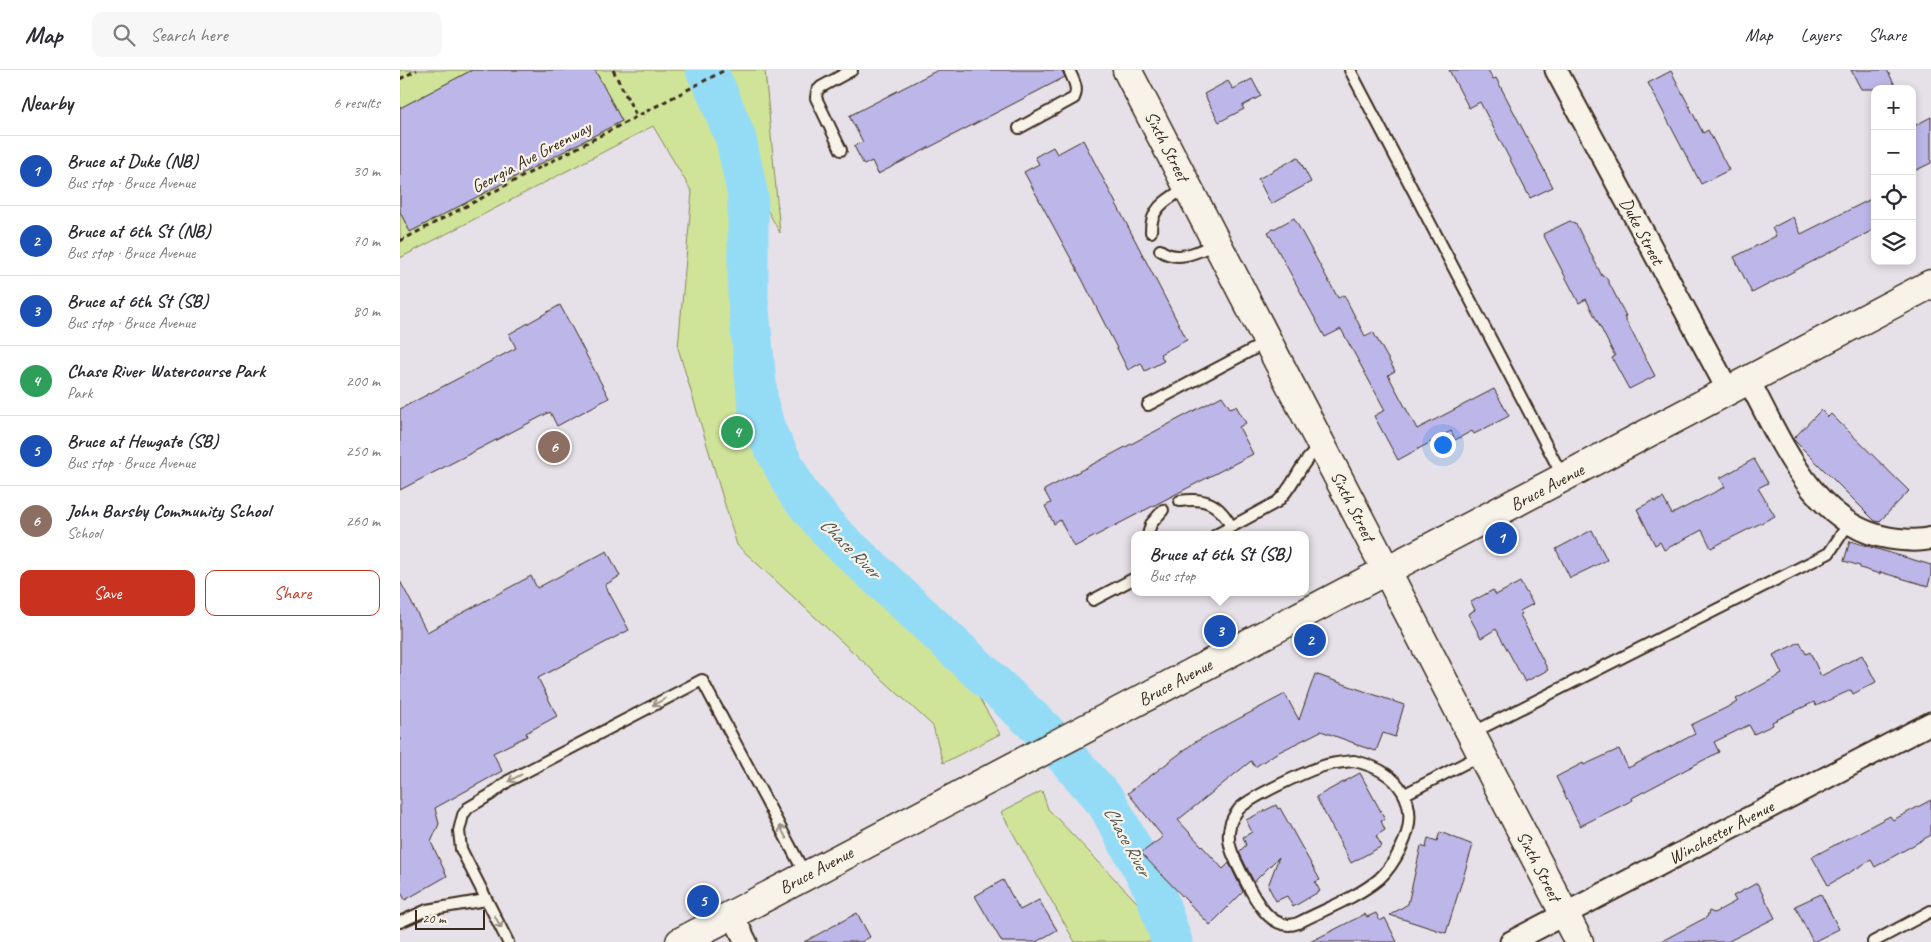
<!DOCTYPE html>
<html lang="en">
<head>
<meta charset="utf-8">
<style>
	body { margin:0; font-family:Caveat,sans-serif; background:#f7f7f7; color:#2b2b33 }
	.controls { position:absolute; right:15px; top:15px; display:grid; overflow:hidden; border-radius:10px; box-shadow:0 2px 8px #0003 }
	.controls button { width:45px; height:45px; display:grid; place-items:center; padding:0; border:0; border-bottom:1px solid #e1e1e2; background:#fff; color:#2b2b33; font:25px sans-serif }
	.scale { position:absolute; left:15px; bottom:12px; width:70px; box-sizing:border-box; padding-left:5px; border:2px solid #3b2a1e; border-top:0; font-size:14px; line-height:18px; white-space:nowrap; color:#3b2a1e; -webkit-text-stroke:4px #f7f3e8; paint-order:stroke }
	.you { position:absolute; left:1042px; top:374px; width:18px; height:18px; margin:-12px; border:4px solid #fff; border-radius:50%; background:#1a73e8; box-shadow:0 0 0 8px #1a73e833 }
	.badge { display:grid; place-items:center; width:32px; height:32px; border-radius:50%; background:#c8321e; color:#fff; font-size:16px; font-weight:700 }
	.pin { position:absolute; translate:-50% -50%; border:2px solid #fff; box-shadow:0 1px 5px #0006 }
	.popup { position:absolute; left:731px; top:461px; width:178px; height:65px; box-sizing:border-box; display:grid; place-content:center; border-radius:10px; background:#fff; filter:drop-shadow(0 1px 4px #0005); font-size:16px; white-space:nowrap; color:#7c7c81 }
	.popup b { font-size:19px; color:#2b2b33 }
	.popup::after { content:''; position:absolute; left:50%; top:100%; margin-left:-10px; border:10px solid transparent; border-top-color:#fff }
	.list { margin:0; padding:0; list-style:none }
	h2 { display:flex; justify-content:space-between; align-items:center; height:65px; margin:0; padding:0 20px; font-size:21px }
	h2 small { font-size:16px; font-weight:400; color:#7c7c81 }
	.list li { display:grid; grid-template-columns:32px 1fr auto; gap:15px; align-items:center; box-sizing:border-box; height:70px; padding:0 20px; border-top:1px solid #e1e1e2 }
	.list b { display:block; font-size:19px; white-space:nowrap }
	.list p { margin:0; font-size:16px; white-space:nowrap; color:#7c7c81 }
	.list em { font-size:16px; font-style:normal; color:#7c7c81 }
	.actions { display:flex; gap:10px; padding:15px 20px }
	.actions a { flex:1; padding:11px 0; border:1px solid #c8321e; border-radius:10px; text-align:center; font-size:18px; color:#c8321e }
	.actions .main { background:#c8321e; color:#fff }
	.icon { flex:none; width:28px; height:28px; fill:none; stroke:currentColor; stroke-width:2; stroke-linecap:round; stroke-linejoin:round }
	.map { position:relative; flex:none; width:1531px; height:872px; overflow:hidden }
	header { display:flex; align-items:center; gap:30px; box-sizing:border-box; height:70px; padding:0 25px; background:#fff; border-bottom:1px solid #e1e1e2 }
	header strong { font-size:24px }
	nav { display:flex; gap:28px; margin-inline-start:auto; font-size:18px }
	.search { width:350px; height:45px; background:#f7f7f7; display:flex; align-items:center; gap:12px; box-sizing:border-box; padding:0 18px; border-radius:10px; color:#7c7c81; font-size:19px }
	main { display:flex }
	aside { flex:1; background:#fff }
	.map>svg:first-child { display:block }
</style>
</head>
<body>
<header>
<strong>Map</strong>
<div class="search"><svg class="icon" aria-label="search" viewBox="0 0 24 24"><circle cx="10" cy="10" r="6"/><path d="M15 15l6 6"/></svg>Search here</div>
<nav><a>Map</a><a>Layers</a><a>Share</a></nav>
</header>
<main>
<aside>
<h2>Nearby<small>6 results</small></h2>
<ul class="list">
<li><span class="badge" style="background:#1a4fb4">1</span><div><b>Bruce at Duke (NB)</b><p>Bus stop · Bruce Avenue</p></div><em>30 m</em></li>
<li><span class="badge" style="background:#1a4fb4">2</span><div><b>Bruce at 6th St (NB)</b><p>Bus stop · Bruce Avenue</p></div><em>70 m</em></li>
<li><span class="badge" style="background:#1a4fb4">3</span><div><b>Bruce at 6th St (SB)</b><p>Bus stop · Bruce Avenue</p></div><em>80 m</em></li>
<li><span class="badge" style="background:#2e9e5b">4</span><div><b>Chase River Watercourse Park</b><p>Park</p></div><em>200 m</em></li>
<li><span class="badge" style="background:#1a4fb4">5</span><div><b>Bruce at Hewgate (SB)</b><p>Bus stop · Bruce Avenue</p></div><em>250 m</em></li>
<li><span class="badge" style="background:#8d6e63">6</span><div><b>John Barsby Community School</b><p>School</p></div><em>260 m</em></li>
</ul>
<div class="actions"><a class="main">Save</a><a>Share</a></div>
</aside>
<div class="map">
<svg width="1531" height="872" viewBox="0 0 1531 872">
	<rect width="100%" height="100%" fill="#e6e1e8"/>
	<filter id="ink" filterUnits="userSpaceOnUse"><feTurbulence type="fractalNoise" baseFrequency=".02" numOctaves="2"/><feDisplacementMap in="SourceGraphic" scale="10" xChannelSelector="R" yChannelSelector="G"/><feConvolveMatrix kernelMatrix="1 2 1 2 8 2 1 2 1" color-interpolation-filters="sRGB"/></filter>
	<g filter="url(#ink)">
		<!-- green -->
		<g fill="#d0e499" stroke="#86875c">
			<polygon points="0,0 365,0 380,163 356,119 357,186 361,202 361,234 357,287 362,332 381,393 404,447 416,465 450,501 483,525 527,554 567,607 600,664 543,693 533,656 337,475 278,278 292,122 253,56 0,188"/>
			<polygon points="642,721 648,739 775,872 675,872 601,742"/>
		</g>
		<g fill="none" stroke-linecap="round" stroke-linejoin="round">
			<!-- river -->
			<polyline stroke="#94dcf6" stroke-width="41" points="306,0 315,17 336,69 348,126 348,229 358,334 366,362 398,423 433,464 644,661 707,733 754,819 772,872"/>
		</g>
		<!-- building -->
		<g fill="#bdb7e9" stroke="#3b2a1e">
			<polygon points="72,0 195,0 222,51 10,162 0,142 0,38"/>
			<polygon points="538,0 662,0 665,7 478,104 472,91 464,95 454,76 463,72 449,46"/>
			<polygon points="1049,0 1088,0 1093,9 1096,8 1153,117 1130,128 1080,32 1069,38"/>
			<polygon points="1451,0 1487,0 1497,19 1461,19"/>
			<polygon points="1271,1 1303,63 1308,60 1329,100 1301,114 1248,13"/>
			<polygon points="852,9 861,26 842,36 844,39 819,52 804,24 828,11 833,19"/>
			<polygon points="1531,47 1531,93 1512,102 1512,57"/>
			<polygon points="683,70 787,270 760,284 764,291 745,301 741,293 728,300 682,209 624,102 639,94 635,87 653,77 657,84"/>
			<polygon points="898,87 911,112 871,134 858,109"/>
			<polygon points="1475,127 1475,159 1352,223 1334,187 1376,166 1372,158 1393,147 1401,164"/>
			<polygon points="894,148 938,228 944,225 965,266 973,262 995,301 988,305 1017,359 1094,319 1109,346 1074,364 1072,361 1055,370 1051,361 998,390 974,346 985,340 941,259 925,267 868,162"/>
			<polygon points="1170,151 1176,154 1202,206 1206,207 1226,246 1224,247 1255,306 1229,319 1212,288 1215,286 1186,229 1179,233 1143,164"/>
			<polygon points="160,235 209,328 157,356 150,342 0,420 0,339 116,278 109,264"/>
			<polygon points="822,326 830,338 836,336 846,353 839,357 853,384 674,477 660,450 654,454 645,436 651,433 644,420"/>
			<polygon points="1421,340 1428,347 1431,344 1509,421 1479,452 1475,451 1393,369"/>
			<polygon points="1354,389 1368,413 1358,418 1375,446 1311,478 1302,460 1264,480 1260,472 1255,475 1237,439 1254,430 1255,432 1263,428 1272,444 1325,417 1320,408"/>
			<polygon points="1192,460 1207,490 1170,508 1156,479"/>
			<polygon points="1450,471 1531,495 1531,505 1528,516 1480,502 1480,504 1460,498 1460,496 1444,491"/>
			<polygon points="207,481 220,506 205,515 229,560 138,608 157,646 126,663 127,666 93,683 102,701 35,738 39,754 31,772 47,806 5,830 0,820 0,511 27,562 131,506 137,518"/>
			<polygon points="1120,512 1133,534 1120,541 1122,544 1120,545 1148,600 1125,612 1096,559 1081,568 1068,544 1075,540 1071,532 1093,520 1096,525"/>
			<polygon points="1400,572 1406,584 1410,582 1421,606 1462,585 1476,612 1453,624 1451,620 1416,636 1414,632 1372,652 1373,655 1354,664 1349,655 1314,672 1319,682 1232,728 1233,730 1180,756 1156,707 1183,693 1184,695 1219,679 1228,698 1295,664 1291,655 1338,632 1336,629 1382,604 1373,585"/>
			<polygon points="915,604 1004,635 995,667 983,663 976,681 954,674 954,673 921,661 875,684 855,697 851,691 778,750 823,799 829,793 843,822 810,855 741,783 763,767 728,723 795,672 885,624 899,650"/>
			<polygon points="960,703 985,749 981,751 985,760 976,766 982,776 951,793 916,727"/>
			<polygon points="1531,730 1531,765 1475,797 1471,790 1428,815 1412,787 1490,746 1493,750"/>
			<polygon points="876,735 878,739 880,738 920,810 915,812 920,821 893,837 887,826 876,831 868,816 879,787 854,812 839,782 846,775 843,767 852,762 846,750"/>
			<polygon points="1040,762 1073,775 1046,863 990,845 1008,834 1021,776 1026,778 1028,768 1037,771"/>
			<polygon points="603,810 620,840 639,830 657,860 636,872 602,872 575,826"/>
			<polygon points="1357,813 1375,848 1327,872 1260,872 1307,847 1309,841 1314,843 1336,831 1333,826"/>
			<polygon points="1421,824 1439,859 1413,872 1395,836"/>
			<polygon points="457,843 470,867 461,872 404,872"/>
			<polygon points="976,843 980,851 985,848 997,872 910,872 965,844 967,847"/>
		</g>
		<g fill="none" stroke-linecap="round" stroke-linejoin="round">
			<!-- lane casing -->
			<g stroke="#3b2a1e" stroke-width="14">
				<g id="lane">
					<polyline points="950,0 1163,407"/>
					<path d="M619 58 674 28C679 18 673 10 669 0"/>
					<polyline points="441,80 416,28 417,21 421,17 452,0"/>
					<path d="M751 162C750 137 768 129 787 117"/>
					<path d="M760 180C778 193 797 182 815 174"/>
					<polyline points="748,335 867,272"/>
					<path d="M780 431C806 427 819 434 831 456"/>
					<polyline points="748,465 751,454 763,440"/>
					<path d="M816 465 877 432C895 416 900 390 921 377"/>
					<polyline points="693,530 735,508"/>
					<polyline points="1072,663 1429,483 1449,453"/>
					<path d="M954 691C999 701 1023 734 1001 778 995 790 989 800 979 809 956 828 925 839 898 853 871 864 853 826 843 806 836 791 825 774 830 756 831 750 835 744 839 739 850 727 903 703 920 697 931 693 942 692 954 691Z"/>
					<polyline points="1005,724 1081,685"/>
					<polyline points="0,852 27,840 86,830"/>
					<polyline points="108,872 61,779 59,761 63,745 68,738 90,725 108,711 302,610 405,804"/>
					<polyline points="1473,872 1531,841"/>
				</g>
			</g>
			<!-- street casing -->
			<g stroke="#3b2a1e" stroke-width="25">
				<g id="street">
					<polyline points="1156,0 1329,322"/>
					<path d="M1348 309C1380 369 1414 456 1489 468 1502 470 1518 472 1531 468"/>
					<polyline points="332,844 346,872"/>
					<polyline points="1111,872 1531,653"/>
				</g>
			</g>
			<!-- secondary casing -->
			<g stroke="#3b2a1e" stroke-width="31">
				<g id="secondary">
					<polyline points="727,0 1179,872"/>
					<polyline points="280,872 1531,214"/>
				</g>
			</g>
			<!-- path -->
			<g stroke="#3b2a1e" stroke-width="3" stroke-dasharray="5 4" stroke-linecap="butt">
				<polyline points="213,0 237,47"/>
				<polyline points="0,9 17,0"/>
				<polyline points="0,171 325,0"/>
			</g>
			<!-- lane -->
			<use href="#lane" stroke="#f7f3e8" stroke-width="10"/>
			<!-- street -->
			<use href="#street" stroke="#f7f3e8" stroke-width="21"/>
			<!-- secondary -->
			<use href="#secondary" stroke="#f7f3e8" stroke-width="28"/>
		</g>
		<!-- one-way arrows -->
		<defs><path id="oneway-shaft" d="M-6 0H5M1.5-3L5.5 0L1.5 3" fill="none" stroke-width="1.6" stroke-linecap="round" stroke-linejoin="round" transform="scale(1.25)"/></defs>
		<g stroke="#998e83">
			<use href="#oneway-shaft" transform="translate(259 632) rotate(152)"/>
			<use href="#oneway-shaft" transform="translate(115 708) rotate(152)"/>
			<use href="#oneway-shaft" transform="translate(383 762) rotate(-118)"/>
			<use href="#oneway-shaft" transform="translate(98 852) rotate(62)"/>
		</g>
	</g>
	<g text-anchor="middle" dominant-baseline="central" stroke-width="4.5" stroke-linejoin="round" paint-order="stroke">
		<!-- street labels -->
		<g font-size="18" fill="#3b2a1e" stroke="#f7f3e8">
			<text transform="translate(767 76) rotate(63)">Sixth Street</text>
			<text transform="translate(131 87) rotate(-28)">Georgia Ave Greenway</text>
			<text transform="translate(1242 161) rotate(62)">Duke Street</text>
			<text transform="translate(1147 417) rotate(-28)">Bruce Avenue</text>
			<text transform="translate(953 436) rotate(63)">Sixth Street</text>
			<text transform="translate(775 612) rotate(-28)">Bruce Avenue</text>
			<text transform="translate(1321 762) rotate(-28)">Winchester Avenue</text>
			<text transform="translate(1139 796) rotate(63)">Sixth Street</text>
			<text transform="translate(416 800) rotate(-28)">Bruce Avenue</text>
		</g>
		<!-- water labels -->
		<g font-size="19" font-style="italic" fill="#515654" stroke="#f7f3e8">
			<text transform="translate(450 478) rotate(45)">Chase River</text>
			<text transform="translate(727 771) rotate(61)">Chase River</text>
		</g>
	</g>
</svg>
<div class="controls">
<button>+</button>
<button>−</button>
<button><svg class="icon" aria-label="locate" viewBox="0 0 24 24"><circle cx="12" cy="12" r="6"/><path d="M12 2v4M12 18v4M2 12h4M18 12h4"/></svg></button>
<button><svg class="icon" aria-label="layers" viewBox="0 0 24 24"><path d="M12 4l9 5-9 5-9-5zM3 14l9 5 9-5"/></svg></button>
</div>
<div class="scale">20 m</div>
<div class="you"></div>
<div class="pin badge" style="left:1101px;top:468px;background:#1a4fb4">1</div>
<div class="pin badge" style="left:910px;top:570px;background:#1a4fb4">2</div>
<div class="pin badge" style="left:820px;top:561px;background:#1a4fb4">3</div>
<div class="popup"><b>Bruce at 6th St (SB)</b>Bus stop</div>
<div class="pin badge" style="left:337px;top:362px;background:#2e9e5b">4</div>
<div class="pin badge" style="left:303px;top:831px;background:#1a4fb4">5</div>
<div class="pin badge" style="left:154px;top:377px;background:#8d6e63">6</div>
</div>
</main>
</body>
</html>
